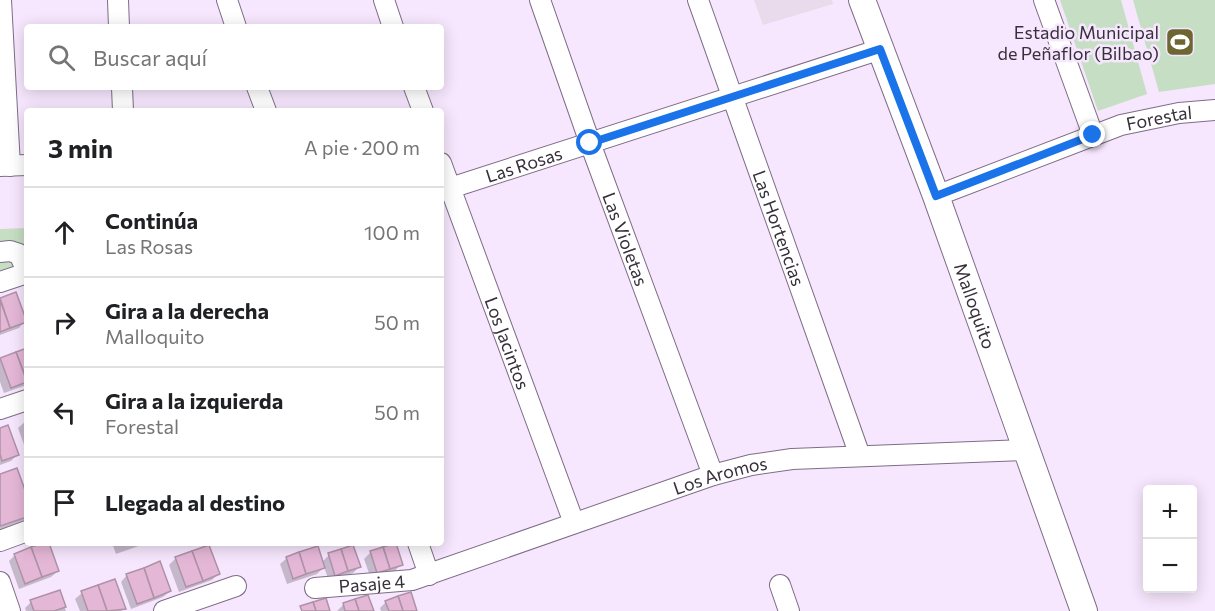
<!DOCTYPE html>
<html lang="es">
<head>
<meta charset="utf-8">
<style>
	body { margin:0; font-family:Commissioner,sans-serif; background:#f2f2f2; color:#202124 }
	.controls { position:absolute; right:18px; bottom:18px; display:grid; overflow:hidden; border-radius:6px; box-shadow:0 3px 15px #0003 }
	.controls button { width:54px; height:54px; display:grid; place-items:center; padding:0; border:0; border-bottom:2px solid #e0e0e0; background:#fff; color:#202124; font:30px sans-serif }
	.stop { position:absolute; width:18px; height:18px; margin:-14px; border:4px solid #1a73e8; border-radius:50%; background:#fff }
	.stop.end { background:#1a73e8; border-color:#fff; box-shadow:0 2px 6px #0008 }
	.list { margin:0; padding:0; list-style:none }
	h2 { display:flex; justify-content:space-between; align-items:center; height:78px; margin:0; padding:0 24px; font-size:26px }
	h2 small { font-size:20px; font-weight:400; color:#757577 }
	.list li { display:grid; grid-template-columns:39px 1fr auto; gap:18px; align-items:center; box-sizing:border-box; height:90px; padding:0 24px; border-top:2px solid #e0e0e0 }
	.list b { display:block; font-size:22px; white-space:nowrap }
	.list p { margin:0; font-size:20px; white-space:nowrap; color:#757577 }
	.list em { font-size:20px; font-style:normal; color:#757577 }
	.icon { flex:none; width:33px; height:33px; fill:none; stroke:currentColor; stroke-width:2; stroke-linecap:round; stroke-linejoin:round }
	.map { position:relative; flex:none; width:1215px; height:611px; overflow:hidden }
	.search { position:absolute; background:#fff; box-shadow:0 3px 15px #0003; left:24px; top:24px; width:420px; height:66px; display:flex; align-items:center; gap:15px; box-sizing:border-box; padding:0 21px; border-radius:6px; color:#757577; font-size:22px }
	.panel { position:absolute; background:#fff; box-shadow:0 3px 15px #0003; left:24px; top:108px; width:420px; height:438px; border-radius:6px }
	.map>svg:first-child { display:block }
</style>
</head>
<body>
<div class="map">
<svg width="1215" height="611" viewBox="0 0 1215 611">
	<rect width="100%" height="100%" fill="#f7e7fe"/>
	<!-- education -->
	<polygon fill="#e9daec" points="754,0 832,0 833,4 763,25"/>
	<!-- green -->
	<g fill="#c6dec3">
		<polygon points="1060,0 1121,0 1147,94 1098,111"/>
		<polygon points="1133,0 1215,0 1215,84 1159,92"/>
		<polygon points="27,228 27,262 0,272 0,229"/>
	</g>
	<!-- shadow -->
	<g fill="#0003">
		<polygon points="16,294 25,321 19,328 0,335 0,299"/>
		<polygon points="27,349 27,385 4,393 0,382 0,359"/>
		<polygon points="27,420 27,453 18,428"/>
		<polygon points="0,429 18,454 11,461 0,465"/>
		<polygon points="0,475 24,492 27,491 27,524 0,533"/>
		<polygon points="112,543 147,543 116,554"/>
		<polygon points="371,552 401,564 395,571 371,579 364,559"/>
		<polygon points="15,555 58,571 51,577 19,589 9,561"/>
		<polygon points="329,555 359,567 353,573 329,581 324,567 317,574 287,584 280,564 287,558 322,562"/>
		<polygon points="176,558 218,574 212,580 179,592 169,565"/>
		<polygon points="127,575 170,591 163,597 131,609 121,582"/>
		<polygon points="114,581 124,609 121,611 80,611 75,599 82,593"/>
		<polygon points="59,592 66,611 26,611 25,608 31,602"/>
		<polygon points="386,602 416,611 381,611 380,608"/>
		<polygon points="343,605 372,611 337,611"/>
	</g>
	<!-- building -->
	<g fill="#e5b7d7" stroke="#ae92a6" stroke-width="1.5">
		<polygon points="16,292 27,322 10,328 0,298"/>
		<polygon points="0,300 10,328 0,332"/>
		<polygon points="27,348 27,380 16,352"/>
		<polygon points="16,352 27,382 11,388 0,358"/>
		<polygon points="8,425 19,455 2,461 0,454 0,428"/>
		<polygon points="17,468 25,490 27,490 27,517 0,526 0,474"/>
		<polygon points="44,543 49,543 59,571 42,577 31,547"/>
		<polygon points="396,543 403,565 390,569 383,547"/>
		<polygon points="209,545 220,574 203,581 192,551"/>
		<polygon points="353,545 361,567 348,571 341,549"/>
		<polygon points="318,546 325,568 306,574 299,552"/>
		<polygon points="31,547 42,577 25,584 14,554"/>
		<polygon points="383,547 390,569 377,573 370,551"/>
		<polygon points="341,549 348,571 335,576 328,553"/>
		<polygon points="192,551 203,581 186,587 175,557"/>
		<polygon points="299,552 306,574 293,579 286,557"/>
		<polygon points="160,561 171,591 154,598 144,568"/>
		<polygon points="144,568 154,598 137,604 126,574"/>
		<polygon points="115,579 126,609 107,611 98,585"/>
		<polygon points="98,585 107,611 88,611 81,591"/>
		<polygon points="60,590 66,607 54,611 34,611 30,600"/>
		<polygon points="411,592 417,611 403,611 398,596"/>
		<polygon points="368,595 374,611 359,611 355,599"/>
		<polygon points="398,596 403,611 389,611 385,601"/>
		<polygon points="326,598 330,611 316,611 313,602"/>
		<polygon points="355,599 359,611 345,611 343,603"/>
		<polygon points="313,602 316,611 302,611 300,606"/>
	</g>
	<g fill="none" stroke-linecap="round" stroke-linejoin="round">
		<!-- minor casing -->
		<g stroke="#7e6d86" stroke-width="22">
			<g id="minor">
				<polyline points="1,0 10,166"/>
				<polyline points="118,0 119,27"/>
				<polyline points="227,0 236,27"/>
				<polyline points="384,0 393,27"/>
				<path id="s1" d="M540 0 590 143 713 475"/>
				<path id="s2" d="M698 0 860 456"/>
				<polyline points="1044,0 1093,135"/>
				<polyline points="122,87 123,111"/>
				<polyline points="257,87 266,111"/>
				<polyline points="414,87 423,111"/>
				<path id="s3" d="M441 163 574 523"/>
				<polyline points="0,166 27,165"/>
				<path id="s4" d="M441 191 881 49"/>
				<path id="s5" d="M936 196 1121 125 1179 113 1215 110"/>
				<polyline points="0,252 10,251 19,254 27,271"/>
				<polyline points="0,282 27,273"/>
				<polyline points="0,409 27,400"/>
				<polyline points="0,541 27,531"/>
				<polyline points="418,543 429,575"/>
				<polyline points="0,582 10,611"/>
				<polyline points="780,585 789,611"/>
				<path id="s6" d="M315 588 412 580 713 475 751 465 792 459 1025 450"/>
				<polyline points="164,611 236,586"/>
			</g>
		</g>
		<!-- tertiary casing -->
		<g stroke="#7e6d86" stroke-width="28">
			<g id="tertiary">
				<path id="s7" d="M862 0 936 196 1084 611"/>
			</g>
		</g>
		<!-- minor -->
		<use href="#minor" stroke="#fff" stroke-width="20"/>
		<!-- tertiary -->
		<use href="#tertiary" stroke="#fff" stroke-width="26"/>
	</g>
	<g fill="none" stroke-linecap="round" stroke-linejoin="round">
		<!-- route -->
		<polyline stroke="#1a73e8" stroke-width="8" points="590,143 880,49 936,196 1093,135"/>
	</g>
	<!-- icons -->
	<defs>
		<g id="stadium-square" transform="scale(1.5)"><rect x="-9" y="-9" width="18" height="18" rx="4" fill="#6d6532" stroke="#f7e7fe"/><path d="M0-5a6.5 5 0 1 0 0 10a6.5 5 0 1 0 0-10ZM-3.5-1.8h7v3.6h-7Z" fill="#fff"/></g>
	</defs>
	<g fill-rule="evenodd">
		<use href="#stadium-square" x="1180" y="42"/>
	</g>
	<g text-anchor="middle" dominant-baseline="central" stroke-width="5" stroke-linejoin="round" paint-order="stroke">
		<!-- poi labels -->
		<g font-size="18" fill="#37303b" stroke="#f7e7fe" text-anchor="end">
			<text x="1159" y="32">Estadio Municipal<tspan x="1159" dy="21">de Peñaflor (Bilbao)</tspan></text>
		</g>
		<!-- street labels -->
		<g font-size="18" fill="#37303b" stroke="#f7e7fe">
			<text stroke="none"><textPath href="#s5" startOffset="237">Forestal</textPath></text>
			<text stroke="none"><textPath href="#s4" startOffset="87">Las Rosas</textPath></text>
			<text stroke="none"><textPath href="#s2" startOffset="242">Las Hortencias</textPath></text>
			<text stroke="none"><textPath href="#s1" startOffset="254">Las Violetas</textPath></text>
			<text stroke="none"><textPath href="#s7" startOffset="326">Malloquito</textPath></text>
			<text stroke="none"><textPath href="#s3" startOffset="192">Los Jacintos</textPath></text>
			<text stroke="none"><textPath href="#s6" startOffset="423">Los Aromos</textPath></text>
			<text stroke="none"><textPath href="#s6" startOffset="57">Pasaje 4</textPath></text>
		</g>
	</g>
</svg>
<div class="controls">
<button>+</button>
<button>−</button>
</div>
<div class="stop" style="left:590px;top:143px"></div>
<div class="stop end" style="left:1093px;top:135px"></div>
<div class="search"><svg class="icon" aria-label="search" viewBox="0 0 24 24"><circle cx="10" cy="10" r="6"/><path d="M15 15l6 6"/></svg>Buscar aquí</div>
<section class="panel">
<h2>3 min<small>A pie · 200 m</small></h2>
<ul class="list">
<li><svg class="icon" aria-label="ahead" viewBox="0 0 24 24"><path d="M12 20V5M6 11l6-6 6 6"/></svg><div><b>Continúa</b><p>Las Rosas</p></div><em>100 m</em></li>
<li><svg class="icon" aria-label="right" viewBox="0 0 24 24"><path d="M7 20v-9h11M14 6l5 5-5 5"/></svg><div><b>Gira a la derecha</b><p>Malloquito</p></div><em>50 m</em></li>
<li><svg class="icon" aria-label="left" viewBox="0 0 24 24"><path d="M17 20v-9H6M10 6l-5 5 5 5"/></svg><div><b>Gira a la izquierda</b><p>Forestal</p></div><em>50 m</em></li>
<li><svg class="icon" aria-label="arrive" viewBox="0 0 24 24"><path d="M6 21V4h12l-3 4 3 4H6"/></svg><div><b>Llegada al destino</b></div></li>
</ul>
</section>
</div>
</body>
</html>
